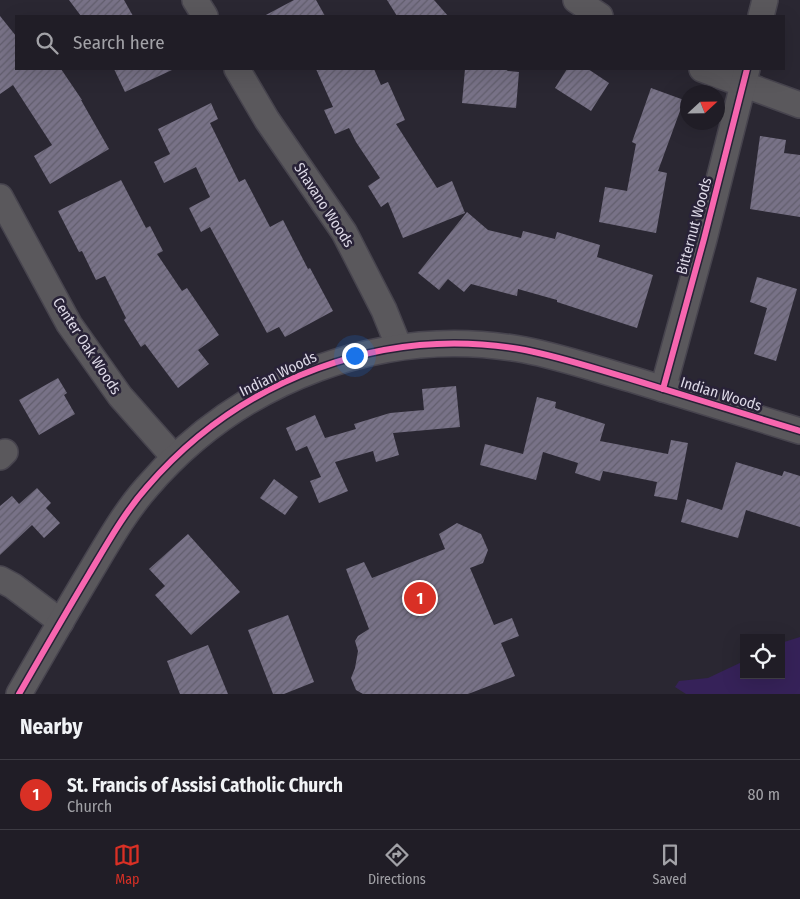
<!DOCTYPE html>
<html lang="en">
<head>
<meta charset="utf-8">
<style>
	body { margin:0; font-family:"Fira Sans Condensed",sans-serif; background:#28262e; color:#f1f3f6 }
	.controls { position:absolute; right:15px; bottom:15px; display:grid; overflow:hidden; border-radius:0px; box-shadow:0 5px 20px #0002 }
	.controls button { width:45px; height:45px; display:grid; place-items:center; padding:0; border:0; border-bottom:1px solid #3d3b43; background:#201d26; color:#f1f3f6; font:25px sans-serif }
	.compass { position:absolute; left:680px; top:85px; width:45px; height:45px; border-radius:50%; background:#201d26; box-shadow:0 5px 20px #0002; rotate:68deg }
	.you { position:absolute; left:354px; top:355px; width:18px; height:18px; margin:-12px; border:4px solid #fff; border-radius:50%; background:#1a73e8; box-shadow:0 0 0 8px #1a73e833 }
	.badge { display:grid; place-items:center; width:32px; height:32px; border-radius:50%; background:#d93025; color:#fff; font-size:16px; font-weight:700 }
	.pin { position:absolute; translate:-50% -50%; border:2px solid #fff; box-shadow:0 1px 5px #0006 }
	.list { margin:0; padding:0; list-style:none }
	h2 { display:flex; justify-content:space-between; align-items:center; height:65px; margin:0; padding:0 20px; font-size:21px }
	h2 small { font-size:16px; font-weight:400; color:#a2a2a7 }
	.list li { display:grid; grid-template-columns:32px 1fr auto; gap:15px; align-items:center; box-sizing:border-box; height:70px; padding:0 20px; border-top:1px solid #3d3b43 }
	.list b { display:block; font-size:19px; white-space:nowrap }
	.list p { margin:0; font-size:16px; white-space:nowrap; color:#a2a2a7 }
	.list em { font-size:16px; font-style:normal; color:#a2a2a7 }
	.icon { flex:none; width:28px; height:28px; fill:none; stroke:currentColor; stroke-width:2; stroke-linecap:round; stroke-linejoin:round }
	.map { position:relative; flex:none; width:800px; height:694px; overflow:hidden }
	.search { position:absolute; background:#201d26; box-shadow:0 5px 20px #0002; left:15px; right:15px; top:15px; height:55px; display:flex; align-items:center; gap:12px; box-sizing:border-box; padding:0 18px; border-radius:0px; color:#a2a2a7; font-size:19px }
	.sheet { height:135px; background:#201d26 }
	nav { display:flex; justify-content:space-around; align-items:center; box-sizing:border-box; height:70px; border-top:1px solid #3d3b43; background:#201d26; font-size:14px; color:#a2a2a7 }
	nav a { display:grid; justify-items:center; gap:2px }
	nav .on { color:#d93025 }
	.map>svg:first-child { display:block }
</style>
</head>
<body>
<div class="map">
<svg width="800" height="694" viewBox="0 0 800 694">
	<defs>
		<pattern id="building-hatch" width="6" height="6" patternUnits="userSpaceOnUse" patternTransform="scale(1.25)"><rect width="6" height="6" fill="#787287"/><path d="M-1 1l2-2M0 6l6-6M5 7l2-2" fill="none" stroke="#625e6d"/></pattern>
	</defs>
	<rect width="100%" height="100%" fill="#2a2732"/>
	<!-- green -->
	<polygon fill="#362259" points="800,637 800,694 686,694 675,687 679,681 708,678 744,661 744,675 781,675 781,643"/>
	<!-- building -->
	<g fill="url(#building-hatch)">
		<polygon points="69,0 124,0 133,16 81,16"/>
		<polygon points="294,0 316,0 325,16 264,16"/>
		<polygon points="387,0 434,0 448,16 397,16"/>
		<polygon points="0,16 16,36 16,69 61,69 82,100 81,100 109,149 50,184 34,156 52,145 13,85 0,94"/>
		<polygon points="114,69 174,69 125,92"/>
		<polygon points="316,69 374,69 381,85 388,82 405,120 396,124 437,188 452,181 465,213 403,238 388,202 381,207 368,186 380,178 356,142 349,128 335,134 324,110 333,107"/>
		<polygon points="465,69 508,69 507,71 519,72 516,108 462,103"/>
		<polygon points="567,69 588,69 609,83 591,111 555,88"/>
		<polygon points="651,88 684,100 658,171 667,173 656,233 599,222 605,187 627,191 636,144 632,142"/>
		<polygon points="211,103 218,119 210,123 239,182 245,179 270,227 283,220 308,269 310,268 333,311 285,337 279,327 267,333 210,227 201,232 189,208 210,197 196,167 164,183 154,162 170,154 158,129"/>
		<polygon points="760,136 786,140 784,153 800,155 800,217 750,209"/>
		<polygon points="121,180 146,228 150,226 163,251 157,254 182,291 187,288 219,335 198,350 209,364 178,388 145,344 141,347 124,320 126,318 105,276 96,280 82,251 79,252 58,211"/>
		<polygon points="467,212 488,230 521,238 523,231 555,239 557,232 600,245 597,257 653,275 637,328 557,302 557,300 518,289 517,296 471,284 464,292 448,279 439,290 418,273"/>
		<polygon points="757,277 797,289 776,361 754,354 767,308 750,302"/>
		<polygon points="58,378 67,393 64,395 75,414 39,435 19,400"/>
		<polygon points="456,386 460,427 393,433 399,455 376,462 373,451 335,462 348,491 319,503 310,481 321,477 307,446 296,451 286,428 315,415 325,438 356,429 354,424 390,413 424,410 422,389"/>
		<polygon points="537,397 556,402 555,408 605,424 600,441 668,454 671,440 688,443 677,500 654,496 657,482 603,471 600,481 575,473 578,463 543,452 536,480 480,465 485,444 523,454"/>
		<polygon points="736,462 782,476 784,471 800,476 800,527 746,510 738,538 681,522 687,499 722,510"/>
		<polygon points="274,479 298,497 285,515 260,498"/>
		<polygon points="37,488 51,503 46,508 60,523 44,538 32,525 0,555 0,506 12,496 19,504"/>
		<polygon points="457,523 481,534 488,550 483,563 470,568 494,625 512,618 519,636 501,643 515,676 468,694 363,694 356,690 351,678 355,668 358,651 355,641 358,636 369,629 346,569 364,562 372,578 445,549 439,534"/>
		<polygon points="188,534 240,592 191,635 155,595 165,586 149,569"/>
		<polygon points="288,615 314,682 284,694 273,694 248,630"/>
		<polygon points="208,645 228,694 180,694 167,661"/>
	</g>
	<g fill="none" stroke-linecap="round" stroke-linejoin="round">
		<!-- minor casing -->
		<g stroke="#47444e" stroke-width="28">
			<g id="minor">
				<polyline points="195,0 205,16"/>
				<polyline points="576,0 600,16"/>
				<polyline points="761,16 765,0"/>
				<polyline points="237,69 267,120 344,232 384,310 399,347"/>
				<polyline points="702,69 800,105"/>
				<polyline points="0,197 69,324 120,396 174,457"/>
				<polyline points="663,389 704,239 747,69"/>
				<polyline points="0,457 5,452"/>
				<polyline points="0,579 13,586 61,622"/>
				<path d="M19 694C42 654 65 614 89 574 107 544 124 513 147 487 240 379 384 324 525 350 561 357 596 369 631 379 687 396 744 414 800 431"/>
			</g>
		</g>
		<!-- minor -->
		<use href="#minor" stroke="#5a585c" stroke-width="25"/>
		<!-- cycleway casing -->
		<g stroke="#282237" stroke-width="9">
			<g id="cycleway">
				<polyline points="663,389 704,239 747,69"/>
				<path d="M19 694C42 654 65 614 89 574 107 544 124 513 147 487 240 379 384 324 525 350 561 357 596 369 631 379 687 396 744 414 800 431"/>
			</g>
		</g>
		<!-- cycleway -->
		<use href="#cycleway" stroke="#f766af" stroke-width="6"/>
	</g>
	<g text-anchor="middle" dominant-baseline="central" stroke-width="5" stroke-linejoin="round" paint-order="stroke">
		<!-- street labels -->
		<g font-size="15" fill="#ddd9e7" stroke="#282237">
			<text transform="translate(324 205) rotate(57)">Shavano Woods</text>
			<text transform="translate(694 226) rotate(-75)">Bitternut Woods</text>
			<text transform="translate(87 346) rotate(57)">Center Oak Woods</text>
			<text transform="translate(278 374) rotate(-26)">Indian Woods</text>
			<text transform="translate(721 394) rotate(17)">Indian Woods</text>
		</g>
	</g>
</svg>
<div class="controls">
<button><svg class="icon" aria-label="locate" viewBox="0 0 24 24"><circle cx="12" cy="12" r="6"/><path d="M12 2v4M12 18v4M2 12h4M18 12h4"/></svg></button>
</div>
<svg class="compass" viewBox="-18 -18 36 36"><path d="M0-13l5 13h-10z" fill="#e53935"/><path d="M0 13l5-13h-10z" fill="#a2a2a7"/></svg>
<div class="you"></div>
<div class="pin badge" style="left:420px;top:598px">1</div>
<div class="search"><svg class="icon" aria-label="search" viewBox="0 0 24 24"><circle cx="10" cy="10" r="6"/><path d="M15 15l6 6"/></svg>Search here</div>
</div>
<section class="sheet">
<h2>Nearby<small></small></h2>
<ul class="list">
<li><span class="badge">1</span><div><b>St. Francis of Assisi Catholic Church</b><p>Church</p></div><em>80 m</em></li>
</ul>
</section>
<nav>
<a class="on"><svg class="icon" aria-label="map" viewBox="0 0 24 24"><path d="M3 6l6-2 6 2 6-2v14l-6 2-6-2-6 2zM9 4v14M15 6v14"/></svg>Map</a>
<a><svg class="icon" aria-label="directions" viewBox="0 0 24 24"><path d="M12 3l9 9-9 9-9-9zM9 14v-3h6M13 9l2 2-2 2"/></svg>Directions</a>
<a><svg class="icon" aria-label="saved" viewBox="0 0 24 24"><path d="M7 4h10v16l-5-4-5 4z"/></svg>Saved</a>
</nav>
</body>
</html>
